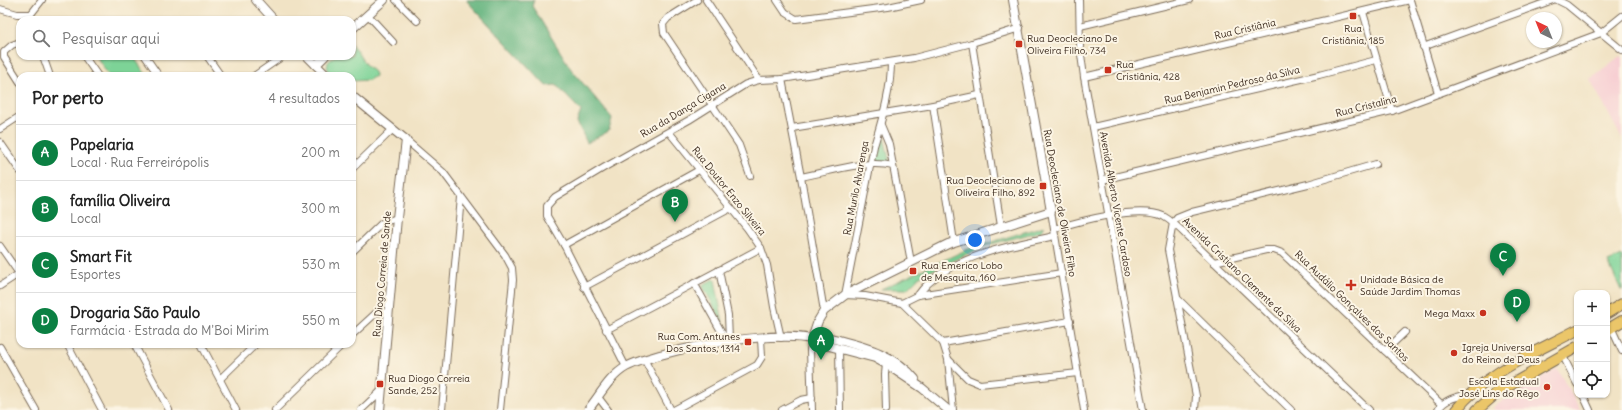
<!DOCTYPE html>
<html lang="pt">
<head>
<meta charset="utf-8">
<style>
	body { margin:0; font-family:Delius,sans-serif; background:#f2f2f2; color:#222 }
	.controls { position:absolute; right:12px; bottom:12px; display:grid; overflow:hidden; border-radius:8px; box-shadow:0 1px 3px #0004 }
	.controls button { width:36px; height:36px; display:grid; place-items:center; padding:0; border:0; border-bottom:1px solid #e0e0e0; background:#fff; color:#222; font:20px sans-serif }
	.compass { position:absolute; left:1526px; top:12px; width:36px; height:36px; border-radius:50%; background:#fff; box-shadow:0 1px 3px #0004; rotate:317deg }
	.you { position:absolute; left:975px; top:240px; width:14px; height:14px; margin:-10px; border:3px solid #fff; border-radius:50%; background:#1a73e8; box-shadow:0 0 0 6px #1a73e833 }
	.badge { display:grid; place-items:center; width:26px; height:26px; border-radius:50%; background:#0b8043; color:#fff; font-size:13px; font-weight:700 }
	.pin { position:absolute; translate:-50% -33px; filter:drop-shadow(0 1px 2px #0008) }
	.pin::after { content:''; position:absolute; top:21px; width:14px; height:12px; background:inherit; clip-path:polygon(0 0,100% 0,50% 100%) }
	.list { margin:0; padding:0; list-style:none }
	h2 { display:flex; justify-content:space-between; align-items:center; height:52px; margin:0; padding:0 16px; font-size:17px }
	h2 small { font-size:13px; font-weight:400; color:#767676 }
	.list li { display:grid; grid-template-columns:26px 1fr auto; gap:12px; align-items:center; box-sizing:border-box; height:56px; padding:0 16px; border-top:1px solid #e0e0e0 }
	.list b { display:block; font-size:15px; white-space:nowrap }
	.list p { margin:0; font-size:13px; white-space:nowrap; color:#767676 }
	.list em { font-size:13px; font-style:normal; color:#767676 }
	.icon { flex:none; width:22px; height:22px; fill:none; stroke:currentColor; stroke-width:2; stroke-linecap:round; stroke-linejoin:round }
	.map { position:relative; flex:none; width:1622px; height:410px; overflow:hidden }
	.search { position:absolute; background:#fff; box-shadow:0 1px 3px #0004; left:16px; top:16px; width:340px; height:44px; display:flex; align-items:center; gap:10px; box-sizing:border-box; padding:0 14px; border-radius:12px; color:#767676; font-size:15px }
	.panel { position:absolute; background:#fff; box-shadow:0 1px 3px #0004; left:16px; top:72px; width:340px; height:276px; border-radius:12px }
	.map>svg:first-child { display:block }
</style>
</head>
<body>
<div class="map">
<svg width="1622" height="410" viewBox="0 0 1622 410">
	<rect width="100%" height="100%" fill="#fcf5e5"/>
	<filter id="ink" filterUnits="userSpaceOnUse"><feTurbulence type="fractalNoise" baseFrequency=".025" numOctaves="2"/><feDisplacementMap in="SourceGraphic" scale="8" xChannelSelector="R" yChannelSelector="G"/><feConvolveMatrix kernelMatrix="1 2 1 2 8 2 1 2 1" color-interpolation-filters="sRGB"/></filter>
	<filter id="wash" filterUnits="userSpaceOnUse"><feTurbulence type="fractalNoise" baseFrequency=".012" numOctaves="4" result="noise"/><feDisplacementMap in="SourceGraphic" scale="16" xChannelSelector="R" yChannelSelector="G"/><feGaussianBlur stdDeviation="0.9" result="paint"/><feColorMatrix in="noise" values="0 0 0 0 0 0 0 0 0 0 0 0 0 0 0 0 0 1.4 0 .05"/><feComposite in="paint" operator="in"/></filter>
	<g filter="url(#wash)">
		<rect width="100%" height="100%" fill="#f1e3c5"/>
		<!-- built -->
		<g fill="#f7cfd3">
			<polygon points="1620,56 1622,58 1622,139 1590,79"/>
			<polygon points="1557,368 1580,410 1495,410 1493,407"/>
		</g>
		<!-- green -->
		<g fill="#7dd397" stroke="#5c7e5a">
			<path d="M352 45C358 51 360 58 365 64 369 69 375 70 375 76L369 80 352 81V76H330L327 67 328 62 335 56H352Z"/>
			<polygon points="96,56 133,56 147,76 109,76"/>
			<polygon points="883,134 890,163 873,163 877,146"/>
			<polygon points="1044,226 1044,228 1041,231 984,246 920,276 907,289 881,289 966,250"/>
			<polygon points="1622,256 1622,290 1621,290 1608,262"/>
			<polygon points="714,279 715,280 723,323 702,285"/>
		</g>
		<!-- forest -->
		<polygon fill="#66b580" stroke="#50704f" points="466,0 534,0 532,6 571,69 612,118 609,131 587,143 577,122 581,111 556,85 546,86"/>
	</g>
	<g filter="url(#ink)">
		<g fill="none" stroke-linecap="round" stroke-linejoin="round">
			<!-- minor casing -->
			<g stroke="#7b6b58" stroke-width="8">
				<g id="minor">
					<polyline points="396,0 417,21"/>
					<polyline points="697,0 668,18 663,24 664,33 739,145 750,176"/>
					<polyline points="706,0 759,80"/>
					<polyline points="777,0 785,12 796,19 888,7 921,0"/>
					<polyline points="1079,0 1080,47 1084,77 1143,410"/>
					<polyline points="1410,0 1438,93"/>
					<polyline points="1557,0 1567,5 1622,50"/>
					<polyline points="0,9 17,14 31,14"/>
					<polyline points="1363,12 1392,111"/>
					<polyline points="31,14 42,0"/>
					<polyline points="368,15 393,42"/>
					<polyline points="1080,26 1189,0"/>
					<polyline points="20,42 12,45 4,52 4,57 20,82"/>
					<polyline points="972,43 1001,226"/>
					<polyline points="1423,47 1553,0"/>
					<polyline points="43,56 50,76"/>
					<polyline points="84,56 98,76"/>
					<polyline points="145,56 159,76"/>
					<polyline points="207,56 221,76"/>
					<path d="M891 62C891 91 882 119 874 146L845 295 865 296 902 303 943 343 948 359 953 410"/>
					<polyline points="254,76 283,56"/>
					<polyline points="1084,77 1410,0"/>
					<polyline points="782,79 801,177 824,311"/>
					<polyline points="933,105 954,242"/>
					<polyline points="881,125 889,144 911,262"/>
					<polyline points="1093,127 1319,75 1376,60"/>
					<polyline points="792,128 933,105 979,95"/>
					<polyline points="0,129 20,116"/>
					<polyline points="669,132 747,228 761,248 767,265 774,307 781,338"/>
					<polyline points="406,140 443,172 505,255 512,268 513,280 500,410"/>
					<polyline points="0,142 20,171"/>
					<polyline points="352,169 393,129"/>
					<path d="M801 177C828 172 866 159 893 166"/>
					<polyline points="1102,180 1392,111 1601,33 1622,16"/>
					<polyline points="1051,211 1084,410"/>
					<path d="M1054 229C1079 221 1139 205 1163 216 1174 222 1184 233 1193 242L1369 410"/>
					<polyline points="564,245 699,170"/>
					<polyline points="0,246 20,275"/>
					<polyline points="352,252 382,223 397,218"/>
					<polyline points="1214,262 1266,250 1274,250 1282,253 1441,404"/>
					<polyline points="719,270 728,315 729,340"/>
					<polyline points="694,283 726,340"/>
					<polyline points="0,286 20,273"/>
					<polyline points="584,287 731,208"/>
					<path d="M918 295C945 257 1012 245 1055 236"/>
					<polyline points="1177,298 1291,410"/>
					<polyline points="902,303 918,295 1062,273"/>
					<polyline points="1611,327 1622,351"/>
					<polyline points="606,330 761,248"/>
					<polyline points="352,335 376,313 389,312"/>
					<polyline points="812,339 810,350 812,410"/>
					<polyline points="943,343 1070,321"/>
					<polyline points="67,344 102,410"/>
					<polyline points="134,344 169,410"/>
					<polyline points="201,344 236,410"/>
					<polyline points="0,347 36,410"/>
					<polyline points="839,348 840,410"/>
					<polyline points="1385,351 1405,332"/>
					<polyline points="1563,356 1577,384"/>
					<polyline points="644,359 671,410"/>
					<polyline points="948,359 968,379 980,384 1078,373"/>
					<polyline points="886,364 885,374 886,410"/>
					<polyline points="626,367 564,245 547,216 547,206 555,197 605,167 689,120 746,84 759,80 782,79 914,58 972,43 1020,28"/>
					<polyline points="220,379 256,344"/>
					<polyline points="1583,395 1590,410"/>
					<polyline points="598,397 608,410"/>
					<polyline points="275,410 343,344"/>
					<polyline points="361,410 381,391"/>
					<polyline points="442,410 461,197"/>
					<polyline points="674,410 757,365 762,357 761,338"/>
					<polyline points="782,410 801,400 812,398"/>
					<polyline points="1195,410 1196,396 1168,250 1173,223 1177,218 1192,212 1308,184 1376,164"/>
					<path d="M1438 410C1444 399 1457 397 1469 394"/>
				</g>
			</g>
			<!-- tertiary casing -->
			<g stroke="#7b6b58" stroke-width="10">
				<g id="tertiary">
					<polyline points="256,0 274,20"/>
					<polyline points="352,29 384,0"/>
					<polyline points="307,56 327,76"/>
					<polyline points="316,65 325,56"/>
					<polyline points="352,96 406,140 397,218 380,410"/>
					<polyline points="812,339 818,321 824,311 845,295 948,244 1051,211 1013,0"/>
					<path d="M820 341 827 337C860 346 893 352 915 379"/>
					<path d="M588 410C600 395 610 376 626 367 657 350 798 323 825 345L875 358 886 364 922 388 948 410"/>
				</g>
			</g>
			<!-- primary casing -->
			<g stroke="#7b6b58" stroke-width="12">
				<g id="primary">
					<polyline points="1607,313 1622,304"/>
					<polyline points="1607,330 1622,321"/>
					<path d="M1456 410C1486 372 1536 352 1577 330"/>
					<polyline points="1477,410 1498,392 1577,347"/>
				</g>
			</g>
			<!-- minor -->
			<use href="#minor" stroke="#fff" stroke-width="6"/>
			<!-- tertiary -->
			<use href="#tertiary" stroke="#fff" stroke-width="8"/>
			<!-- primary -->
			<use href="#primary" stroke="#ebc669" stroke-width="10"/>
		</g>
	</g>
	<!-- markers -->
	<g fill="#c8321e" stroke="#fcf5e5" stroke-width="1.5">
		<rect x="1349" y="12" width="8" height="8" rx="2"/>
		<rect x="1015" y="40" width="8" height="8" rx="2"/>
		<rect x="1104" y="66" width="8" height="8" rx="2"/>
		<rect x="1039" y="182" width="8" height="8" rx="2"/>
		<rect x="909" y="267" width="8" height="8" rx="2"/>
		<path d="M1349 279h4v4h4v4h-4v4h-4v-4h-4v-4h4z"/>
		<circle cx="1483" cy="313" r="4"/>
		<rect x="744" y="338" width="8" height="8" rx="2"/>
		<circle cx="1454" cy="353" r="4"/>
		<rect x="376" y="380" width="8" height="8" rx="2"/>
		<circle cx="1547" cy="387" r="4"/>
	</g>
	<g text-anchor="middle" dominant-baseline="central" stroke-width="4" stroke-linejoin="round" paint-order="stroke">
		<!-- poi labels -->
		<g font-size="10" fill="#3b2a1e" stroke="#fcf5e5" text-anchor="start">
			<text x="1353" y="28" text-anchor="middle">Rua<tspan x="1353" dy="12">Cristiânia, 185</tspan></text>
			<text x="1027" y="38">Rua Deocleciano De<tspan x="1027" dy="12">Oliveira Filho, 734</tspan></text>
			<text x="1116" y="64">Rua<tspan x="1116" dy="12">Cristiânia, 428</tspan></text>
			<text x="1035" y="180" text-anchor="end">Rua Deocleciano de<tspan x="1035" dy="12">Oliveira Filho, 892</tspan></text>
			<text x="921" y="265">Rua Emerico Lobo<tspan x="921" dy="12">de Mesquita, 160</tspan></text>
			<text x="1360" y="279">Unidade Básica de<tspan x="1360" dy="12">Saúde Jardim Thomas</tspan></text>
			<text x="1475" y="313" text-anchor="end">Mega Maxx</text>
			<text x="740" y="336" text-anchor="end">Rua Com. Antunes<tspan x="740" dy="12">Dos Santos, 1314</tspan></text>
			<text x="1462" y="347">Igreja Universal<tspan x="1462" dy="12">do Reino de Deus</tspan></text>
			<text x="388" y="378">Rua Diogo Correia<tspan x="388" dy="12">Sande, 252</tspan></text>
			<text x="1539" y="381" text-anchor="end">Escola Estadual<tspan x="1539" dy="12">José Lins do Rêgo</tspan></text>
		</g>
		<!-- street labels -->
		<g font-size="10" fill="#3b2a1e" stroke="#fcf5e5">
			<text transform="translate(1245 29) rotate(-13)">Rua Cristiânia</text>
			<text transform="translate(1232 85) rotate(-13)">Rua Benjamin Pedroso da Silva</text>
			<text transform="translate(1366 106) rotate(-14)">Rua Cristalina</text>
			<text transform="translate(683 110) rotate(-31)">Rua da Dança Cigana</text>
			<text transform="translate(856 188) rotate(-79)">Rua Murilo Alvarenga</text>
			<text transform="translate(729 191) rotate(51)">Rua Doutor Enzo Silveira</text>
			<text transform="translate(1060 203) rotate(80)">Rua Deocleciano de Oliveira Filho</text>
			<text transform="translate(1116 204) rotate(80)">Avenida Alberto Vicente Cardoso</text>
			<text transform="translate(382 274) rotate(-85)">Rua Diogo Correia de Sande</text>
			<text transform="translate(1242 275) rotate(44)">Avenida Cristiano Clemente da Silva</text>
			<text transform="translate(1352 306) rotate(44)">Rua Audálio Gonçalves dos Santos</text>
		</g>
	</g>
</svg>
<div class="controls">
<button>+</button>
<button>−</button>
<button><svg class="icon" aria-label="locate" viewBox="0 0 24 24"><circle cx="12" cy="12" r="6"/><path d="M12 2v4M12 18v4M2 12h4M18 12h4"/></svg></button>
</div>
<svg class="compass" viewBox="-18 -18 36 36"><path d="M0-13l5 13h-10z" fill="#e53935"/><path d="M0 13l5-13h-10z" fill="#767676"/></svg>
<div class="you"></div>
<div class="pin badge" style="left:821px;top:360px">A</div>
<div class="pin badge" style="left:675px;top:222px">B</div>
<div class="pin badge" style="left:1503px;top:276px">C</div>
<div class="pin badge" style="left:1517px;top:322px">D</div>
<div class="search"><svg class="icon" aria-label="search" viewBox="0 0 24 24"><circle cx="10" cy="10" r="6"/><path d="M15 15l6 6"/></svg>Pesquisar aqui</div>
<section class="panel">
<h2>Por perto<small>4 resultados</small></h2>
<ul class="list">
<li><span class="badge">A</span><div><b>Papelaria</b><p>Local · Rua Ferreirópolis</p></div><em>200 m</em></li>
<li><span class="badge">B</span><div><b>família Oliveira</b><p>Local</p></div><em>300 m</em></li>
<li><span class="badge">C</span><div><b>Smart Fit</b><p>Esportes</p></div><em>530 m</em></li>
<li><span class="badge">D</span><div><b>Drogaria São Paulo</b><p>Farmácia · Estrada do M'Boi Mirim</p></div><em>550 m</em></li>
</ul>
</section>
</div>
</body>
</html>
